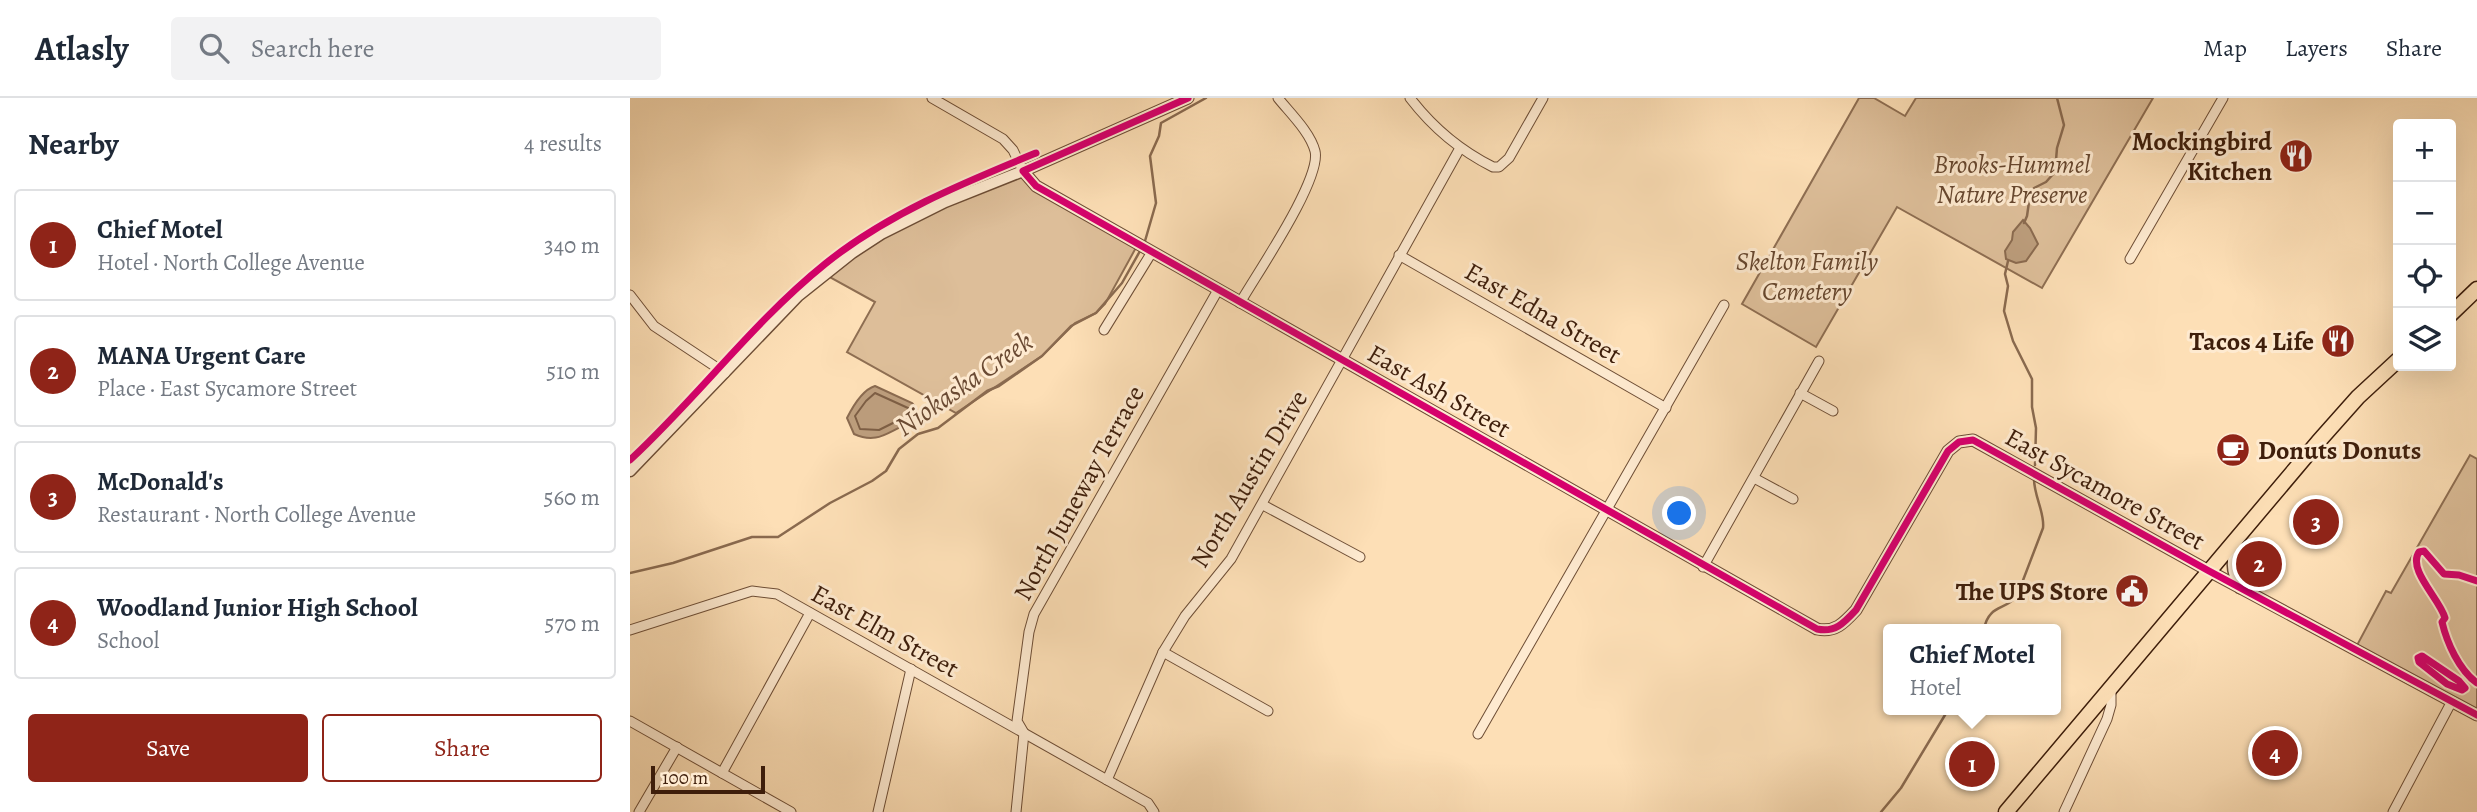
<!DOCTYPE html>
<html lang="en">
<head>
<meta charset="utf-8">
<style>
	body { margin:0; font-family:Alegreya,serif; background:#f2f2f3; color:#1f2937 }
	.controls { position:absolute; right:21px; top:21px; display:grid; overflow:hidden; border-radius:7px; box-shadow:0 7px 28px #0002 }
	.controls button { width:63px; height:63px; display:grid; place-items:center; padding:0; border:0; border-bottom:2px solid #e0e1e3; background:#fff; color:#1f2937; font:35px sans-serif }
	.scale { position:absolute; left:21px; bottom:18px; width:114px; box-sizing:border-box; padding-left:7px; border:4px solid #3e1e0b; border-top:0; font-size:19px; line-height:24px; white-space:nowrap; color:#3e1e0b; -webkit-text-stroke:5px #feead0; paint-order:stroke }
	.you { position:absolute; left:1050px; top:416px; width:24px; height:24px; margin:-18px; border:5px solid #fff; border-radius:50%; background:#1a73e8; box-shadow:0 0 0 10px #1a73e833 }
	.badge { display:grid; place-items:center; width:46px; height:46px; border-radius:50%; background:#8f2418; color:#fff; font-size:23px; font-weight:700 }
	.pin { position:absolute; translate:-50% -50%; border:4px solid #fff; box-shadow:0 2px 7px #0006 }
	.popup { position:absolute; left:1253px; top:526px; width:178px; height:91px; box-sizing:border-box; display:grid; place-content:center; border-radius:7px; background:#fff; filter:drop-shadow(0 2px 5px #0005); font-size:23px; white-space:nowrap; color:#747a83 }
	.popup b { font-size:26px; color:#1f2937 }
	.popup::after { content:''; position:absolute; left:50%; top:100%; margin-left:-14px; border:14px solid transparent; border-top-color:#fff }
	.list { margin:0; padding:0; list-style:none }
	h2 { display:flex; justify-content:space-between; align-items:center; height:91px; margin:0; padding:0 28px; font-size:30px }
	h2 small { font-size:23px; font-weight:400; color:#747a83 }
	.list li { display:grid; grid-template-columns:46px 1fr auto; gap:21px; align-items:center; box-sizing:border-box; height:112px; margin:0 14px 14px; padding:0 14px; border:2px solid #e0e1e3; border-radius:7px }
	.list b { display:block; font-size:26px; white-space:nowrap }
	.list p { margin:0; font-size:23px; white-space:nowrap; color:#747a83 }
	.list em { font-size:23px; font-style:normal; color:#747a83 }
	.actions { display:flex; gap:14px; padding:21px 28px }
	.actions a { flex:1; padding:16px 0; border:2px solid #8f2418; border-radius:7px; text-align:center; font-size:24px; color:#8f2418 }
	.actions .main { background:#8f2418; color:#fff }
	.icon { flex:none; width:38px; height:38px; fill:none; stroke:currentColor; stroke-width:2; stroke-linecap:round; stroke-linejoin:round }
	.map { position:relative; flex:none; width:1847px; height:714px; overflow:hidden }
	header { display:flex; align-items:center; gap:42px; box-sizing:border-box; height:98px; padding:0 35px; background:#fff; border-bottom:2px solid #e0e1e3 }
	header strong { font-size:33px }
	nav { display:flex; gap:38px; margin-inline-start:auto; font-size:24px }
	.search { width:490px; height:63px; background:#f2f2f3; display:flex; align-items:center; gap:18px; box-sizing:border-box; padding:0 24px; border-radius:7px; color:#747a83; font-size:26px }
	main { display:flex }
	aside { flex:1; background:#fff }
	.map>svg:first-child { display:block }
</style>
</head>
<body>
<header>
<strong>Atlasly</strong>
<div class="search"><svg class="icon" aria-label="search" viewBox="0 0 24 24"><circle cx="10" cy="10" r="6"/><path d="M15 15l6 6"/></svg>Search here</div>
<nav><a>Map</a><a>Layers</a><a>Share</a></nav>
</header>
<main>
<aside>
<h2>Nearby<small>4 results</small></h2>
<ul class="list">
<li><span class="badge">1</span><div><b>Chief Motel</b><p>Hotel · North College Avenue</p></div><em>340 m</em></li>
<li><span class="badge">2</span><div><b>MANA Urgent Care</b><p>Place · East Sycamore Street</p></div><em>510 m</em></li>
<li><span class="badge">3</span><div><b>McDonald's</b><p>Restaurant · North College Avenue</p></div><em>560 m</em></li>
<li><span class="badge">4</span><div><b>Woodland Junior High School</b><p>School</p></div><em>570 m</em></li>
</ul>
<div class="actions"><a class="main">Save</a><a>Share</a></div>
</aside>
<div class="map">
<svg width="1847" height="714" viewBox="0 0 1847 714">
	<rect width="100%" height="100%" fill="#fddfb6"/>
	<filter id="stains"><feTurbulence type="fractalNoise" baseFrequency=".00286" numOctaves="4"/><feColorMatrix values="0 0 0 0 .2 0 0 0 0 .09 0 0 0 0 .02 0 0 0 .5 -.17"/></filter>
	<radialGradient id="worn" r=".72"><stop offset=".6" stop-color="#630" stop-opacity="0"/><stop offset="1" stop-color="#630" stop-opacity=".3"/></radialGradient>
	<!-- green -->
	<g fill="#ddbe99" stroke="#8e6e52" stroke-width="2">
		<polygon points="1229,0 1244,0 1275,18 1286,0 1523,0 1412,190 1267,109 1186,249 1112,206"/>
		<polygon points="393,73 406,88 508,146 475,206 466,215 445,225 412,258 326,315 217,254 245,204 194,176 251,136"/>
		<polygon points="1840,357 1847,361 1847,617 1725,551 1756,493 1761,495"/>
	</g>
	<!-- water -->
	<g fill="#bc9d7c" stroke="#8a6a4f" stroke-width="2">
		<polygon points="1393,122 1400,130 1408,146 1396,163 1386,165 1376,161 1375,153 1382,142 1383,134"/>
		<path d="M245 288 282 305C289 312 287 318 282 325 260 330 250 348 224 336L217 320C223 308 232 292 245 288Z"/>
	</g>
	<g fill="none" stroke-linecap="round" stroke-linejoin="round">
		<!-- shore -->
		<polygon stroke="#7d5e44" stroke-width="2" points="245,295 278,310 279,317 249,332 230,331 225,318 236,303"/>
		<!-- stream -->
		<g stroke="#8a6a4f" stroke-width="2.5">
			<polyline points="1394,125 1397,118 1400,97 1404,90 1416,84 1425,74 1427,50 1434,27 1427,0"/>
			<polyline points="515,143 526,105 520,58 529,38 531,25 576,0"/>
			<polyline points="1378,163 1375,176 1378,188 1374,213 1383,243 1402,281 1402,309 1406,330 1405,367"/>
			<polyline points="0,475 43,465 122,439 148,439 200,405 242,383 256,373 269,351 288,336 308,330 357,293 369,288 412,258 441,228 466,215 492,185 510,153"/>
			<path d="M1354 531C1359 506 1375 513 1387 498L1413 430C1415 415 1404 398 1404 381"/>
			<polyline points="1251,714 1271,690 1318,612"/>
		</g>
		<!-- minor casing -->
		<g stroke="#6e4e36" stroke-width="11">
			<g id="minor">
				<polyline points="302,0 373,41 383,52 393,73"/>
				<path d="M780 0C803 30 829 52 863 69H869L879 60 913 0"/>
				<polyline points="769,157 1036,310"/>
				<polyline points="1500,161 1593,0"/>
				<polyline points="0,197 24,228 95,275"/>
				<path d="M610 205C626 177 692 81 685 53 680 34 660 15 648 0"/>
				<polyline points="474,232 522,154"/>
				<polyline points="1170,295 1203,313"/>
				<polyline points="1124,380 1163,401"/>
				<polyline points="633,407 730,459"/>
				<polyline points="1073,469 1189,263"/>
				<polyline points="0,532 122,493 147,496 518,705 524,714"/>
				<polyline points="533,554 638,613"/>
				<polyline points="0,623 161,714"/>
				<polyline points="848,636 1094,207"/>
				<polyline points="92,675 180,515"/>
				<polyline points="477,682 533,554 555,518 601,461 830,50"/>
				<polyline points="9,714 47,649"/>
				<polyline points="248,714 281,571"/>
				<polyline points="386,714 394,635 387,623 399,534 404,516 588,192"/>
				<polyline points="1434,714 1477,621 1481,607 1481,590"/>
				<polyline points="1763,714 1822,603"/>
			</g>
		</g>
		<!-- tertiary casing -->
		<g stroke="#6e4e36" stroke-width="13">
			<g id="tertiary">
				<path d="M393 73 406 88 1187 531C1205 535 1214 525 1226 512L1318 353 1329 344 1343 342 1579 473 1847 617"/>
				<polyline points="0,373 168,198 222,155 251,136 315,104 393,73 558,0"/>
				<path d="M1607 443C1602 461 1600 472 1610 490"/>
			</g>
		</g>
		<!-- primary casing -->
		<g stroke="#3e1e0b" stroke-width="17">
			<g id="primary">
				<polyline points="1821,216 1847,191"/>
				<polyline points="1376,714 1688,344 1728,299 1768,262"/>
			</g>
		</g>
		<!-- minor -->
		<use href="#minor" stroke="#feead0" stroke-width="9"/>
		<!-- tertiary -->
		<use href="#tertiary" stroke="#feead0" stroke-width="10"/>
		<!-- primary -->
		<use href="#primary" stroke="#fddfb6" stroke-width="14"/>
		<!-- cycleway casing -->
		<g stroke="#feead0" stroke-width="11">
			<g id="cycleway">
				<path d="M558 0 393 73 406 88 1187 531C1205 535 1214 525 1226 512L1318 353 1329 344 1343 342 1579 473 1847 617"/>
				<path d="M0 362C68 299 123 224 195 166 257 116 333 85 406 55"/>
				<path d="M1847 483 1829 477 1814 476 1794 453 1789 454C1777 472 1810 501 1815 520L1812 524C1817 545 1829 572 1847 585"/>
				<polygon points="1792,558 1829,583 1835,590 1832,592 1817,586 1789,564 1788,560"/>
			</g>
		</g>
		<!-- cycleway -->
		<use href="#cycleway" stroke="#d6006c" stroke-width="7"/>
	</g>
	<!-- icons -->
	<defs>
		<g id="restaurant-disc" transform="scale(1.75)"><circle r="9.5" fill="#8f2418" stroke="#feead0"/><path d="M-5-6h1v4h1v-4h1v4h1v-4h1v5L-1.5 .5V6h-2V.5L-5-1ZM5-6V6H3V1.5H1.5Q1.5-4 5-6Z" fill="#fff"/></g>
		<g id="cafe-disc" transform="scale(1.75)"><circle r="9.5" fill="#8f2418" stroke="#feead0"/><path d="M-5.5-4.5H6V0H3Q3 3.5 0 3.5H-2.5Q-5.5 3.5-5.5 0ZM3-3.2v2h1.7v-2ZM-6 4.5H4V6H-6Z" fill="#fff"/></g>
		<g id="civic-disc" transform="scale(1.75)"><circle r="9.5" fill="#8f2418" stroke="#feead0"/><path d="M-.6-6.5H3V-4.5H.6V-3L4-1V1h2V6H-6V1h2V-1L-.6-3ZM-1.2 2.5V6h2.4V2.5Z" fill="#fff"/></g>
	</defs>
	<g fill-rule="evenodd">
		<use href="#restaurant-disc" x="1666" y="58"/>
		<use href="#restaurant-disc" x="1708" y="243"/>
		<use href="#cafe-disc" x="1603" y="352"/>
		<use href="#civic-disc" x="1502" y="493"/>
	</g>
	<g text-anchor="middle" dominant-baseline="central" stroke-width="6" stroke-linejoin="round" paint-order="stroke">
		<!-- poi labels -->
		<g font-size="26" font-weight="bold" fill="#3e1e0b" stroke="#feead0" text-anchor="end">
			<text x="1642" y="43">Mockingbird<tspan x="1642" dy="30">Kitchen</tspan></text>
			<text x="1684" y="243">Tacos 4 Life</text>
			<text x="1628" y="352" text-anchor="start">Donuts Donuts</text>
			<text x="1478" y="493">The UPS Store</text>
		</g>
		<!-- park labels -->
		<g font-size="26" font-style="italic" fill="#66462e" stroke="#feead0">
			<text x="1382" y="66">Brooks-Hummel<tspan x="1382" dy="30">Nature Preserve</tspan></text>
			<text x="1177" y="163">Skelton Family<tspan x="1177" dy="30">Cemetery</tspan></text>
		</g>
		<!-- street labels -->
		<g font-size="26" fill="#3e1e0b" stroke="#feead0">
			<text transform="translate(913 215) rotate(30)">East Edna Street</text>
			<text transform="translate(809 293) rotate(30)">East Ash Street</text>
			<text transform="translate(619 381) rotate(-59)">North Austin Drive</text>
			<text transform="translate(1475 391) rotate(29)">East Sycamore Street</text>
			<text transform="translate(449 395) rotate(-61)">North Juneway Terrace</text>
			<text transform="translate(255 533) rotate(29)">East Elm Street</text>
		</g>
		<!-- water labels -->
		<g font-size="28" font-style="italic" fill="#6a4a33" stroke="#feead0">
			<text transform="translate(334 286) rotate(-35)">Niokaska Creek</text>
		</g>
	</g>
	<rect width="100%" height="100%" filter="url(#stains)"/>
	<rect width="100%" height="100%" fill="url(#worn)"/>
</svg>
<div class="controls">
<button>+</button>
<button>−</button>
<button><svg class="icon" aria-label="locate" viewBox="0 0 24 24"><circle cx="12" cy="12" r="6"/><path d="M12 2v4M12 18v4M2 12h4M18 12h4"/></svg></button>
<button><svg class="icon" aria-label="layers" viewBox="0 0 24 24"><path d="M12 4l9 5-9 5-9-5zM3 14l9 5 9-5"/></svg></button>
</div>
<div class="scale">100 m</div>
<div class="you"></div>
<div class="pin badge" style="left:1342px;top:666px">1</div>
<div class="popup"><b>Chief Motel</b>Hotel</div>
<div class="pin badge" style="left:1629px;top:466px">2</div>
<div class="pin badge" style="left:1686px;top:424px">3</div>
<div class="pin badge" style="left:1645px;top:655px">4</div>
</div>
</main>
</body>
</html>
